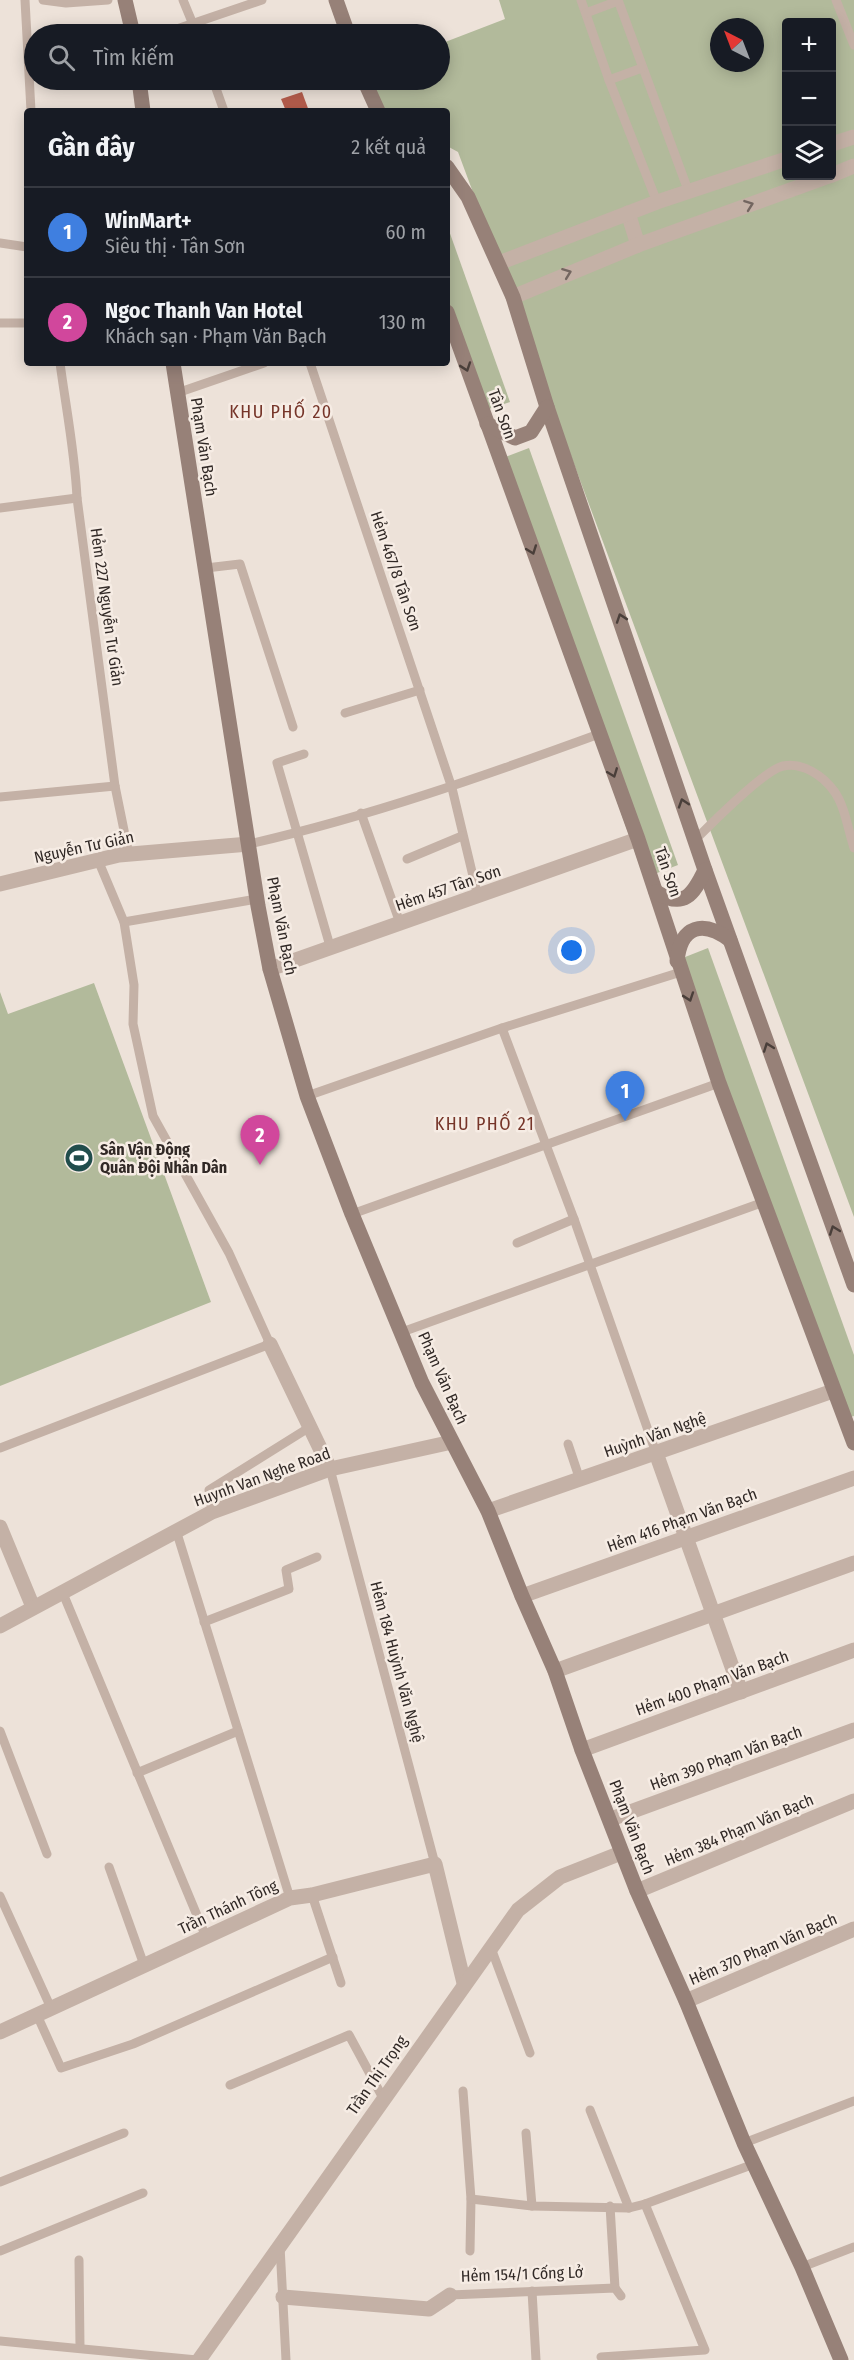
<!DOCTYPE html>
<html lang="vi">
<head>
<meta charset="utf-8">
<style>
	body { margin:0; font-family:"Fira Sans Condensed",sans-serif; background:#20242c; color:#f1f3f6 }
	.controls { position:absolute; right:18px; top:18px; display:grid; overflow:hidden; border-radius:6px; box-shadow:0 3px 15px #0003 }
	.controls button { width:54px; height:54px; display:grid; place-items:center; padding:0; border:0; border-bottom:2px solid #363941; background:#171b24; color:#f1f3f6; font:30px sans-serif }
	.compass { position:absolute; left:710px; top:18px; width:54px; height:54px; border-radius:50%; background:#171b24; box-shadow:0 3px 15px #0003; rotate:318deg }
	.you { position:absolute; left:572px; top:951px; width:21px; height:21px; margin:-15px; border:4px solid #fff; border-radius:50%; background:#1a73e8; box-shadow:0 0 0 9px #1a73e833 }
	.badge { display:grid; place-items:center; width:39px; height:39px; border-radius:50%; background:#0f766e; color:#fff; font-size:20px; font-weight:700 }
	.pin { position:absolute; translate:-50% -50px; filter:drop-shadow(0 2px 3px #0008) }
	.pin::after { content:''; position:absolute; top:32px; width:21px; height:18px; background:inherit; clip-path:polygon(0 0,100% 0,50% 100%) }
	.list { margin:0; padding:0; list-style:none }
	h2 { display:flex; justify-content:space-between; align-items:center; height:78px; margin:0; padding:0 24px; font-size:26px }
	h2 small { font-size:20px; font-weight:400; color:#9ea1a6 }
	.list li { display:grid; grid-template-columns:39px 1fr auto; gap:18px; align-items:center; box-sizing:border-box; height:90px; padding:0 24px; border-top:2px solid #363941 }
	.list b { display:block; font-size:22px; white-space:nowrap }
	.list p { margin:0; font-size:20px; white-space:nowrap; color:#9ea1a6 }
	.list em { font-size:20px; font-style:normal; color:#9ea1a6 }
	.icon { flex:none; width:33px; height:33px; fill:none; stroke:currentColor; stroke-width:2; stroke-linecap:round; stroke-linejoin:round }
	.map { position:relative; flex:none; width:854px; height:2360px; overflow:hidden }
	.search { position:absolute; background:#171b24; box-shadow:0 3px 15px #0003; left:24px; top:24px; width:426px; height:66px; display:flex; align-items:center; gap:15px; box-sizing:border-box; padding:0 21px; border-radius:33px; color:#9ea1a6; font-size:22px }
	.panel { position:absolute; background:#171b24; box-shadow:0 3px 15px #0003; left:24px; top:108px; width:426px; height:258px; border-radius:6px }
	.map>svg:first-child { display:block }
</style>
</head>
<body>
<div class="map">
<svg width="854" height="2360" viewBox="0 0 854 2360">
	<rect width="100%" height="100%" fill="#ede2d9"/>
	<!-- green -->
	<g fill="#b2ba9b" fill-rule="evenodd">
		<path d="M499 0H854V1217L458 152 447 146V111H385L363 80H440V44L505 19ZM786 22H832V176H786ZM719 27H755V63H719Z"/>
		<polygon points="447,225 510,402 483,411 447,309"/>
		<polygon points="529,448 678,865 644,878 497,460"/>
		<polygon points="708,948 854,1355 854,1416 844,1419 675,961"/>
		<polygon points="94,983 211,1302 0,1386 0,992 8,1014"/>
	</g>
	<!-- building -->
	<polygon fill="#b75e4d" points="302,92 309,111 286,111 281,99"/>
	<g fill="none" stroke-linecap="round" stroke-linejoin="round">
		<!-- lane -->
		<g stroke="#c4b1a6" stroke-width="9">
			<polyline points="25,0 31,111"/>
			<polyline points="43,0 66,3 108,0"/>
			<polyline points="183,0 197,34"/>
			<polyline points="581,0 609,80 657,202"/>
			<polyline points="618,0 688,190"/>
			<polyline points="836,0 854,45"/>
			<polyline points="586,13 618,1"/>
			<polyline points="162,34 262,0"/>
			<polyline points="213,80 224,111"/>
			<polyline points="609,80 642,68"/>
			<polyline points="0,243 27,247"/>
			<polyline points="0,323 27,323"/>
			<path d="M60 363C66 408 75 453 77 498L115 786 129 855"/>
			<polyline points="310,363 452,788 478,897"/>
			<polyline points="177,393 264,363"/>
			<polyline points="0,508 77,498"/>
			<polyline points="206,568 240,564 293,727"/>
			<polyline points="345,713 420,690"/>
			<polyline points="304,754 277,763 330,946"/>
			<polyline points="0,797 115,786"/>
			<polyline points="361,813 400,923"/>
			<path d="M695 840C711 824 764 770 783 766 803 762 823 776 834 791 845 806 848 830 854 848"/>
			<path d="M249 844C368 817 484 776 599 734"/>
			<polyline points="407,859 462,836"/>
			<polyline points="124,922 257,899"/>
			<polyline points="502,1028 574,1219 656,1453"/>
			<polyline points="307,1096 502,1028 681,972"/>
			<polyline points="352,1214 719,1083"/>
			<polyline points="517,1243 574,1219"/>
			<polyline points="402,1332 764,1202"/>
			<polyline points="568,1444 580,1480"/>
			<polyline points="0,1448 270,1344 229,1253 153,1116 133,1024 134,985 124,922 98,860"/>
			<polyline points="330,1469 435,1864"/>
			<polyline points="212,1512 209,1490 310,1427"/>
			<polyline points="176,1530 290,1898"/>
			<polyline points="62,1591 206,1937"/>
			<polyline points="204,1622 289,1589 286,1570 317,1557"/>
			<polyline points="0,1731 47,1854"/>
			<polyline points="137,1773 238,1731"/>
			<polyline points="109,1867 144,1965"/>
			<polyline points="312,1895 341,1983"/>
			<polyline points="0,1896 51,2008"/>
			<polyline points="491,1948 530,2053"/>
			<polyline points="37,2015 61,2068 133,2044 333,1957"/>
			<polyline points="230,2085 349,2035 383,2098"/>
			<polyline points="463,2091 471,2199 470,2251"/>
			<polyline points="590,2110 629,2208"/>
			<polyline points="526,2133 532,2206"/>
			<polyline points="744,2143 854,2101"/>
			<polyline points="0,2182 124,2133"/>
			<polyline points="471,2199 532,2206 629,2208 645,2204 754,2164"/>
			<polyline points="610,2206 615,2288"/>
			<polyline points="280,2246 286,2360"/>
			<polyline points="0,2251 143,2193"/>
			<polyline points="79,2260 80,2347"/>
			<polyline points="802,2267 854,2247"/>
			<polyline points="532,2291 536,2360"/>
			<polyline points="450,2295 615,2288 621,2296"/>
			<polyline points="0,2341 197,2360"/>
			<polyline points="601,2357 705,2350 645,2204"/>
		</g>
		<!-- street -->
		<g stroke="#c4b1a6" stroke-width="15">
			<polyline points="832,144 854,137"/>
			<polyline points="832,175 854,166"/>
			<polyline points="628,213 638,245"/>
			<polyline points="499,263 657,202 786,159"/>
			<polyline points="513,297 638,245 829,176"/>
			<polyline points="0,884 119,855 249,844"/>
			<polyline points="270,969 638,839"/>
			<polyline points="270,1344 330,1469"/>
			<polyline points="656,1453 741,1692"/>
			<polyline points="488,1511 833,1391"/>
			<polyline points="0,1527 33,1607"/>
			<polyline points="522,1596 854,1478"/>
			<polyline points="0,1626 212,1512 330,1469 452,1442"/>
			<polyline points="555,1671 854,1563"/>
			<polyline points="582,1750 854,1650"/>
			<polyline points="611,1819 854,1730"/>
			<polyline points="637,1891 854,1801"/>
			<polyline points="686,2001 854,1929"/>
			<polyline points="0,2032 290,1898 312,1895 435,1864 464,1983"/>
			<polyline points="283,2297 429,2309 450,2295"/>
			<polyline points="199,2360 518,1910 560,1877 621,1853"/>
		</g>
		<!-- secondary -->
		<g stroke="#978178" stroke-width="15">
			<polyline points="125,0 133,34"/>
			<polyline points="336,0 348,34"/>
			<polyline points="139,80 143,111"/>
			<polyline points="364,80 378,111"/>
			<polyline points="447,167 468,197 513,297 547,407 705,870 854,1285"/>
			<polyline points="447,312 638,839 719,1083 854,1443"/>
			<polyline points="173,363 258,906 270,969 307,1096 352,1214 422,1383 488,1511 522,1596 555,1671 582,1750 637,1891 686,2001 744,2143 802,2267 841,2360"/>
			<polyline points="487,424 515,438 531,432 547,407"/>
			<path d="M656 892C684 909 693 895 705 870"/>
			<path d="M677 961C681 925 703 920 730 940"/>
		</g>
	</g>
	<!-- one-way arrows -->
	<defs><path id="oneway-chevron" d="M-2-3.5L2.5 0L-2 3.5" fill="none" stroke-width="1.6" stroke-linecap="round" stroke-linejoin="round" transform="scale(1.5)"/></defs>
	<g stroke="#736660">
		<use href="#oneway-chevron" transform="translate(749 205) rotate(-20)"/>
		<use href="#oneway-chevron" transform="translate(567 273) rotate(-21)"/>
	</g>
	<g stroke="#4a3f3a">
		<use href="#oneway-chevron" transform="translate(466 367) rotate(71)"/>
		<use href="#oneway-chevron" transform="translate(532 550) rotate(70)"/>
		<use href="#oneway-chevron" transform="translate(621 618) rotate(-109)"/>
		<use href="#oneway-chevron" transform="translate(613 773) rotate(69)"/>
		<use href="#oneway-chevron" transform="translate(683 803) rotate(-108)"/>
		<use href="#oneway-chevron" transform="translate(689 997) rotate(71)"/>
		<use href="#oneway-chevron" transform="translate(768 1047) rotate(-110)"/>
		<use href="#oneway-chevron" transform="translate(834 1230) rotate(-110)"/>
	</g>
	<!-- icons -->
	<defs>
		<g id="stadium-disc" transform="scale(1.5)"><circle r="9.5" fill="#214d4c" stroke="#f6ece4"/><path d="M0-5a6.5 5 0 1 0 0 10a6.5 5 0 1 0 0-10ZM-3.5-1.8h7v3.6h-7Z" fill="#fff"/></g>
	</defs>
	<g fill-rule="evenodd">
		<use href="#stadium-disc" x="79" y="1158"/>
	</g>
	<g text-anchor="middle" dominant-baseline="central" stroke-width="5" stroke-linejoin="round" paint-order="stroke">
		<!-- street labels -->
		<g font-size="16" fill="#312926" stroke="#f6ece4">
			<text transform="translate(502 414) rotate(70)">Tân Sơn</text>
			<text transform="translate(204 447) rotate(81)">Phạm Văn Bạch</text>
			<text transform="translate(396 571) rotate(71)">Hẻm 467/8 Tân Sơn</text>
			<text transform="translate(107 607) rotate(82)">Hẻm 227 Nguyễn Tư Giản</text>
			<text transform="translate(84 847) rotate(-12)">Nguyễn Tư Giản</text>
			<text transform="translate(668 872) rotate(71)">Tân Sơn</text>
			<text transform="translate(448 888) rotate(-19)">Hẻm 457 Tân Sơn</text>
			<text transform="translate(282 926) rotate(79)">Phạm Văn Bạch</text>
			<text transform="translate(443 1378) rotate(66)">Phạm Văn Bạch</text>
			<text transform="translate(655 1435) rotate(-19)">Huỳnh Văn Nghệ</text>
			<text transform="translate(262 1477) rotate(-20)">Huynh Van Nghe Road</text>
			<text transform="translate(682 1520) rotate(-20)">Hẻm 416 Phạm Văn Bạch</text>
			<text transform="translate(397 1662) rotate(75)">Hẻm 184 Huỳnh Văn Nghệ</text>
			<text transform="translate(712 1683) rotate(-20)">Hẻm 400 Phạm Văn Bạch</text>
			<text transform="translate(726 1758) rotate(-20)">Hẻm 390 Phạm Văn Bạch</text>
			<text transform="translate(632 1827) rotate(69)">Phạm Văn Bạch</text>
			<text transform="translate(739 1830) rotate(-23)">Hẻm 384 Phạm Văn Bạch</text>
			<text transform="translate(228 1907) rotate(-25)">Trần Thánh Tông</text>
			<text transform="translate(763 1949) rotate(-23)">Hẻm 370 Phạm Văn Bạch</text>
			<text transform="translate(377 2075) rotate(-55)">Trần Thị Trọng</text>
			<text transform="translate(522 2274) rotate(-2)">Hẻm 154/1 Cống Lở</text>
		</g>
		<!-- poi labels -->
		<g font-size="16" font-weight="bold" fill="#312926" stroke="#f6ece4" text-anchor="start">
			<text x="100" y="1149">Sân Vận Động<tspan x="100" dy="18">Quân Đội Nhân Dân</tspan></text>
		</g>
		<!-- neighbourhood labels -->
		<g font-size="18" letter-spacing="1.5" fill="#763529" stroke="#f6ece4">
			<text x="281" y="412">KHU PHỐ 20</text>
			<text x="485" y="1124">KHU PHỐ 21</text>
		</g>
	</g>
</svg>
<div class="controls">
<button>+</button>
<button>−</button>
<button><svg class="icon" aria-label="layers" viewBox="0 0 24 24"><path d="M12 4l9 5-9 5-9-5zM3 14l9 5 9-5"/></svg></button>
</div>
<svg class="compass" viewBox="-18 -18 36 36"><path d="M0-13l5 13h-10z" fill="#e53935"/><path d="M0 13l5-13h-10z" fill="#9ea1a6"/></svg>
<div class="you"></div>
<div class="pin badge" style="left:625px;top:1121px;background:#3f7fe0">1</div>
<div class="pin badge" style="left:260px;top:1165px;background:#d1479c">2</div>
<div class="search"><svg class="icon" aria-label="search" viewBox="0 0 24 24"><circle cx="10" cy="10" r="6"/><path d="M15 15l6 6"/></svg>Tìm kiếm</div>
<section class="panel">
<h2>Gần đây<small>2 kết quả</small></h2>
<ul class="list">
<li><span class="badge" style="background:#3f7fe0">1</span><div><b>WinMart+</b><p>Siêu thị · Tân Sơn</p></div><em>60 m</em></li>
<li><span class="badge" style="background:#d1479c">2</span><div><b>Ngoc Thanh Van Hotel</b><p>Khách sạn · Phạm Văn Bạch</p></div><em>130 m</em></li>
</ul>
</section>
</div>
</body>
</html>
